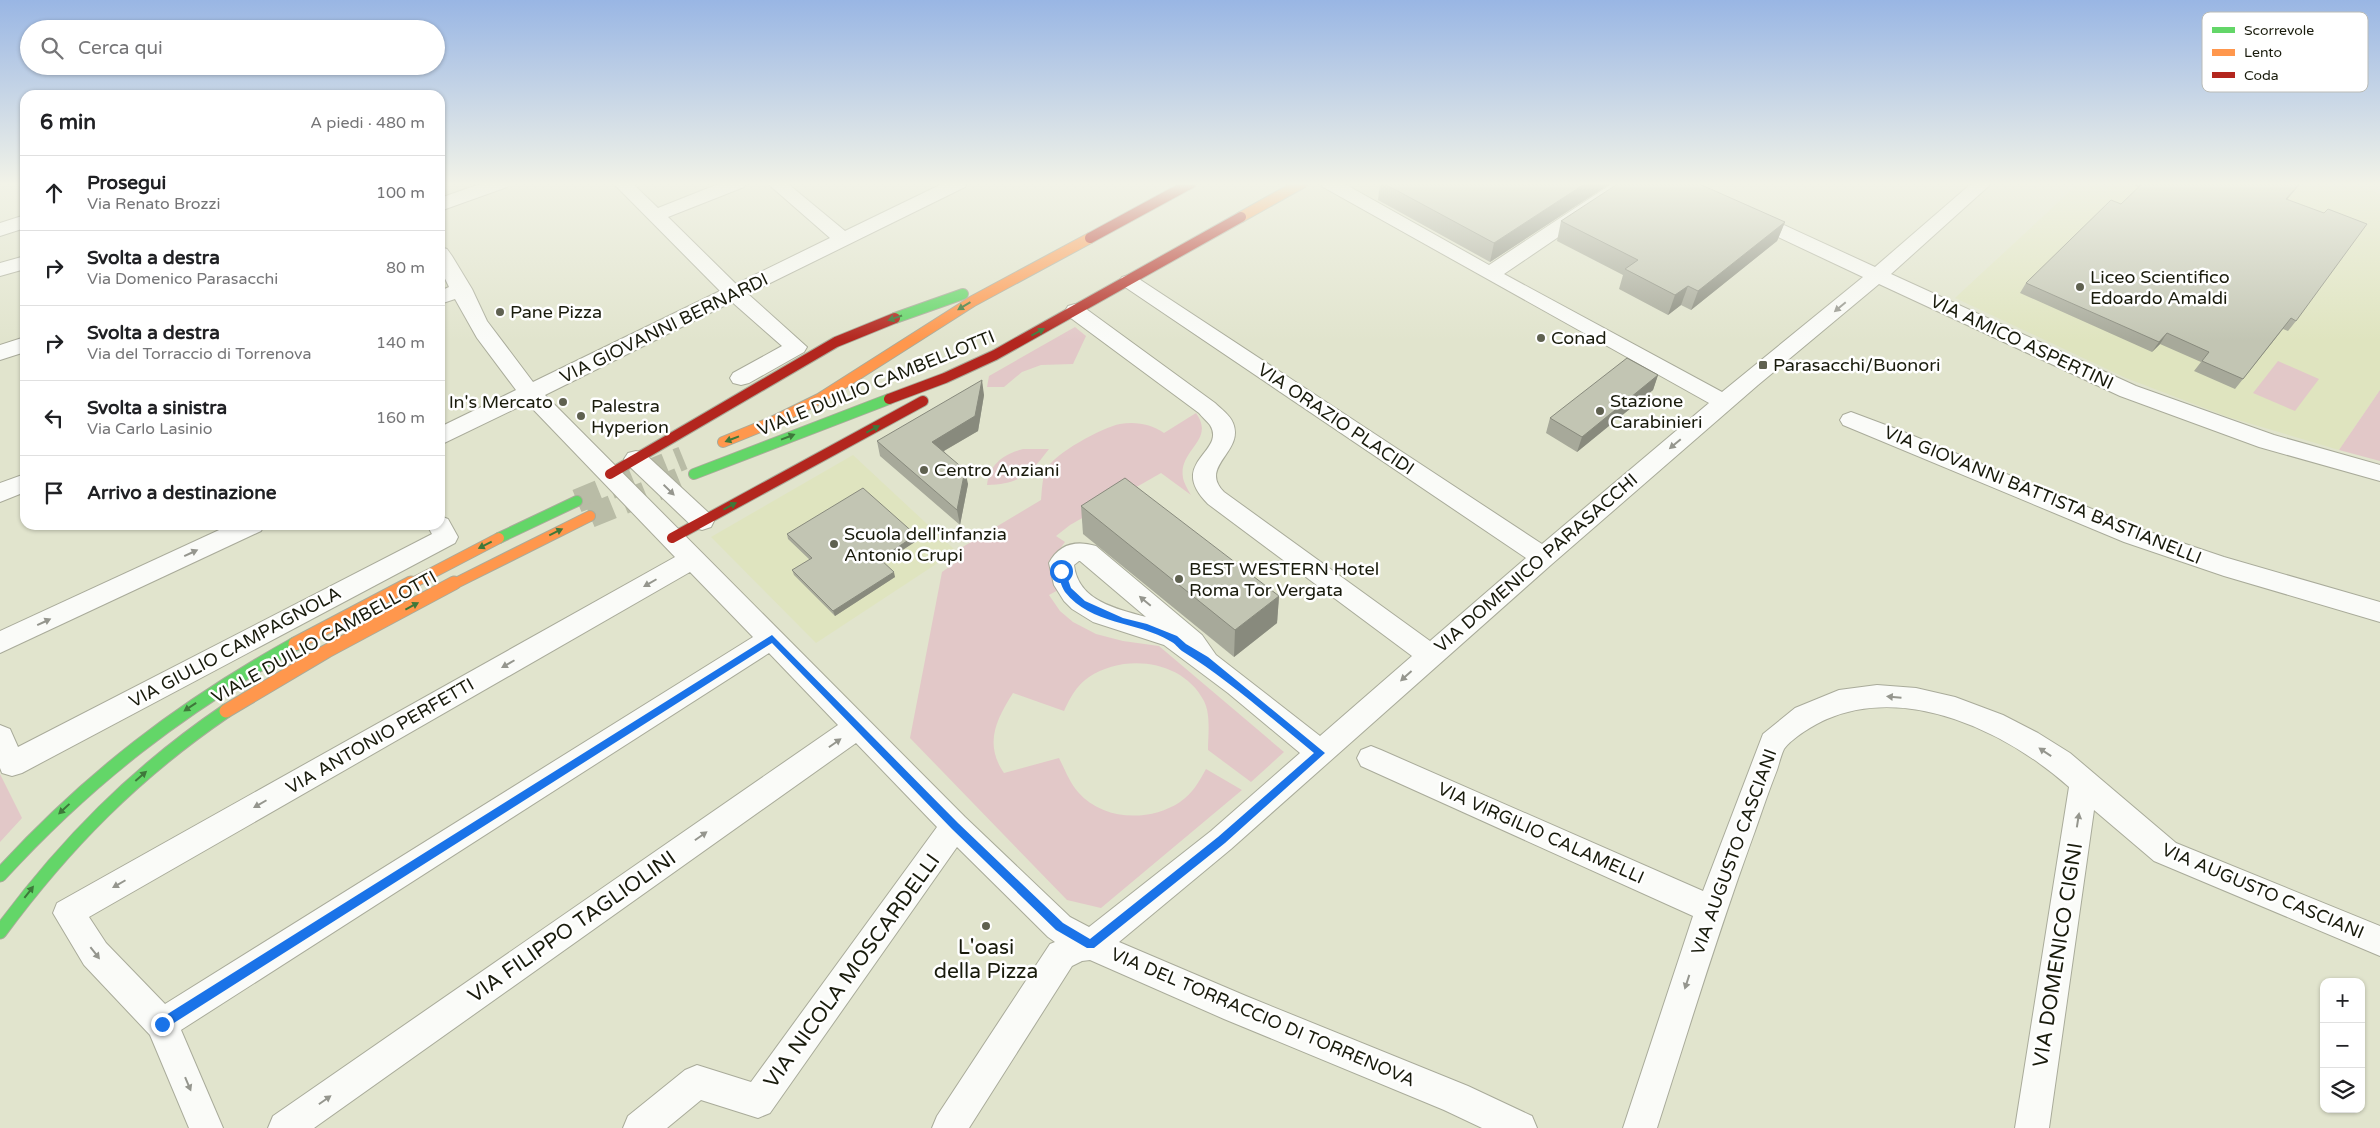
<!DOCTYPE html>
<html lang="it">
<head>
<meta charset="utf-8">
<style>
	body { margin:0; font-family:"Varela Round",sans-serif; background:#f2f2f2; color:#202124 }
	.controls { position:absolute; right:15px; bottom:15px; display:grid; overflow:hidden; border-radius:10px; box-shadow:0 1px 4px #0004 }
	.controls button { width:45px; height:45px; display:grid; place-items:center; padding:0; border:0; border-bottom:1px solid #e0e0e0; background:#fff; color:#202124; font:25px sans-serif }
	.stop { position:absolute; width:15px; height:15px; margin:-11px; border:4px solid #1a73e8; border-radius:50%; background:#fff }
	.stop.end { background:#1a73e8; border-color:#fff; box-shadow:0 1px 5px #0008 }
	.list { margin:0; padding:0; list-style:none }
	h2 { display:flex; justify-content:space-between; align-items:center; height:65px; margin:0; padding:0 20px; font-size:21px }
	h2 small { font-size:16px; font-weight:400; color:#757577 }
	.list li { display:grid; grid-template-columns:32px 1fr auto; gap:15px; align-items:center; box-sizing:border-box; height:75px; padding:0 20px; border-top:1px solid #e0e0e0 }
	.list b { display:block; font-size:19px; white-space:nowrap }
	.list p { margin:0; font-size:16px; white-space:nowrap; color:#757577 }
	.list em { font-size:16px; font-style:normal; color:#757577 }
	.icon { flex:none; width:28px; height:28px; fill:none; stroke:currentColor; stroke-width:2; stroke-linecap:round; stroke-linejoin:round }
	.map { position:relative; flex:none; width:2380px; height:1128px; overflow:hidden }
	.search { position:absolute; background:#fff; box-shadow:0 1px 4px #0004; left:20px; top:20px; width:425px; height:55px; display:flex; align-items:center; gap:12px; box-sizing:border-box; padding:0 18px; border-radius:28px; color:#757577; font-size:19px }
	.panel { position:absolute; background:#fff; box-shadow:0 1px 4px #0004; left:20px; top:90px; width:425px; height:440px; border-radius:15px }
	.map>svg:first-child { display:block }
</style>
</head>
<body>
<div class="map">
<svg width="2380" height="1128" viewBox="0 0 2380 1128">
	<rect width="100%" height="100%" fill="#e1e4cd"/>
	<!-- built -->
	<g fill="#dfe4bf">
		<polygon points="2079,183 2350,183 2380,194 2380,390 2339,450 2228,417 2126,378 1955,298"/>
		<polygon points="853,455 956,551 816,643 711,537"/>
	</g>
	<!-- green -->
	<g fill="#e2c8c8">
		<polygon points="1075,327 1086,336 1073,364 1041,365 1022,372 1004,387 987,387 989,376"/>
		<polygon points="2278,361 2319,379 2295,411 2253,393"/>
		<polygon points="2380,390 2380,461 2339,450"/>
		<path d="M1196 413C1216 441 1178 449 1183 478 1184 483 1188 490 1191 495L1161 473 1070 525 1056 536 1065 542 1053 558 1060 589 1049 595 1060 611 1073 622 1096 634 1123 641 1159 646 1284 752 1251 782 1208 750C1208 735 1211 715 1204 701 1183 660 1125 653 1089 677 1076 686 1070 698 1064 711L1013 693C996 720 984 744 1004 773L1059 758C1065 770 1070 783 1078 792 1103 821 1150 822 1180 802 1192 794 1199 782 1206 769L1242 790 1101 908 1067 900 910 738 942 572 962 558 956 551 1041 500C1042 490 1042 479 1046 470 1053 454 1103 427 1120 424 1135 421 1152 424 1164 433Z"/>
		<path d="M1023 449H1049C1030 474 1020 484 987 485 989 464 1004 454 1023 449Z"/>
		<polygon points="0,774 22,818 0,842"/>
	</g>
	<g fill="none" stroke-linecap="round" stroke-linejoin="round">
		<!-- secondary-tunnel -->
		<g stroke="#b9bca6" stroke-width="24" stroke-dasharray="24 12" stroke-linecap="butt">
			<polyline points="577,501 683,458"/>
			<polyline points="590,516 688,476"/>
		</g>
		<!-- street casing -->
		<g stroke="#a9ab9a" stroke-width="2">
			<g id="street">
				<polygon points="483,183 509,183 507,187 440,211 440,198"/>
				<path d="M613 183H632L658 208 721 183H746L744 187 668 217 736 284 830 238 767 183H787L845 231 944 183H967L965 187 748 294 807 347 804 352 749 383 741 385 733 383 730 378 733 373 782 346 732 302 545 395 965 817 1070 917 1089 927 1211 831 1300 753 1228 693 1164 645 1093 622 1072 609 1064 601 1054 585 1049 563C1059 544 1076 540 1096 546L1202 635 1216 655 1320 736 1412 656 1208 504C1166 462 1227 452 1210 425 1207 421 1202 417 1199 413L1068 316 1065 311 1068 306 1075 304 1082 306 1215 403C1221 409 1230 415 1233 423 1245 452 1198 466 1224 492L1430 641 1526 558 1122 285 1119 281 1122 277 1129 275 1136 277 1542 544 1709 403 1323 187 1321 183H1343L1489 265 1613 183H1634L1632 187 1504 274 1722 392 1863 277 1744 221 1741 217 1744 213 1751 211 1758 213 1875 267 1972 183H1992L1891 274 2136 386 2274 435 2380 465V481L2259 447 2120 396 1879 284 1758 385 1552 564 1231 849 1119 942 1246 996 1468 1086 1532 1116 1537 1128H1482L1444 1110 1224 1019 1090 960 1082 961 1072 966 969 1128H932L937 1116 1050 944 1055 942 1048 937 957 847 770 1113 758 1118 701 1100 667 1128H623L628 1116 685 1070 697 1065 751 1082 937 827 856 743 314 1128H268L273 1116 838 725 769 653 181 1030 223 1128H189L150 1035 84 965 53 913 57 903 675 557 527 403 440 445V427L516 390 477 338 455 299 440 304V291L449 287 440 268V247L447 249 452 256 472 289 487 321 533 382 720 291ZM1079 561H1080L1146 617C1117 609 1078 601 1074 565ZM690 572 753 637 165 1004 106 943 89 917Z"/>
				<polygon points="25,215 25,228 0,236 0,223"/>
				<polygon points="25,256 25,269 0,276 0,263"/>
				<polygon points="25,337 25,352 0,360 0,345"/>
				<polygon points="1851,412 1899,430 2141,529 2224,557 2380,602 2380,622 2224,576 2124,542 1843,425 1840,420 1843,415"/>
				<polygon points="636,451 644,453 711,515 714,521 711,527 702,530 693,527 628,465 624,459 628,453"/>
				<polygon points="25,474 25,492 0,502 0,483"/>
				<polygon points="440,516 448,519 458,537 455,543 22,773 12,776 2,773 0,768 0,725 10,729 18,747 432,534 427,525 440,525"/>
				<polygon points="230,525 264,525 261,531 0,653 0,631"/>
				<path d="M1877 685 1916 688 1955 697 2003 715 2038 733 2070 753 2176 843 2380 926V956L2154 861 2094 810 2049 1128H2015L2069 787C2008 733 1909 684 1827 719 1815 724 1792 738 1784 749 1781 755 1779 764 1777 770 1769 790 1762 811 1755 831 1719 929 1689 1028 1657 1128H1623L1693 916 1361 766 1357 758 1361 750 1371 746 1381 750 1703 891 1763 734 1795 708 1839 690Z"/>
			</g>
		</g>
		<!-- fast-far1 casing -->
		<g stroke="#a9ab9a" stroke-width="12">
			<g id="fast-far1">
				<polyline points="895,318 963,294"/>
				<polyline points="694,474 889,399"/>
				<polyline points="499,538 577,501"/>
			</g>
		</g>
		<!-- fast casing -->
		<g stroke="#a9ab9a" stroke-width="15">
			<g id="fast">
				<path d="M0 875C89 778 180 708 295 644"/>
				<path d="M0 932C65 844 135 773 226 711"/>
			</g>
		</g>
		<!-- slow-far1 casing -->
		<g stroke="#a9ab9a" stroke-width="12">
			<g id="slow-far1">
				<polyline points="1241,217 1302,183"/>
				<polyline points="723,442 772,422 819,399 973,301 1090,238"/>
				<polyline points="409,585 499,538"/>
				<polyline points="452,585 590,516"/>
			</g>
		</g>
		<!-- slow casing -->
		<g stroke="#a9ab9a" stroke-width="15">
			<g id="slow">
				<polyline points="295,644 411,583"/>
				<polyline points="226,711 327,651 454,583"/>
			</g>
		</g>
		<!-- jam casing -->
		<g stroke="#a9ab9a" stroke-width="12">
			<g id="jam">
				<polyline points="1090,238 1191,183"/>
				<polyline points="889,399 945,378 995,355 1241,217"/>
				<polyline points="610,474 836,342 895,318"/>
				<polyline points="672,538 923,401"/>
			</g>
		</g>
		<!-- street -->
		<use href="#street" fill="#fafbf8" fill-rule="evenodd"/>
		<!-- fast-far1 -->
		<use href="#fast-far1" stroke="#63d668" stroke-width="10"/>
		<!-- fast -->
		<use href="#fast" stroke="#63d668" stroke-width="13"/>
		<!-- slow-far1 -->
		<use href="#slow-far1" stroke="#ff974d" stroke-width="10"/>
		<!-- slow -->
		<use href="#slow" stroke="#ff974d" stroke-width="13"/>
		<!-- jam -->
		<use href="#jam" stroke="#b3261e" stroke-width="10"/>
	</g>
	<!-- wall -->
	<g fill="#a7a99a">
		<polygon points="1380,183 1611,183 1490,262 1378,200"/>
		<polygon points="2132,183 2301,183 2287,199 2296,321 2288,331 2283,329 2235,389 2194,371 2201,362 2160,344 2152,352 2020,293 2026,283 2121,204 2138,187 2131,184"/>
		<polygon points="1561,221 1785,222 1777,241 1691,310 1681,305 1668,315 1619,289 1623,275 1557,241"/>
		<polygon points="1658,375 1653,390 1577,452 1546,433 1550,418"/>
		<polygon points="984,395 978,431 944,451 968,484 960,525 880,456 877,441"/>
		<polygon points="1081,506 1279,596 1277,623 1234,657 1083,534"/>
		<polygon points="787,534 916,535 918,540 883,562 895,577 835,616 794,575 792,570 810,560 788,539"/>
	</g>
	<!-- shaded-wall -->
	<g fill="#888a7d">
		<polygon points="1586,183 1611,183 1490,262 1494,243"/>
		<polygon points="2300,183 2301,183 2279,209 2286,199"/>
		<polygon points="1785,222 1777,241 1691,310 1698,291"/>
		<polygon points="1688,286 1681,305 1668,315 1675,295"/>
		<polygon points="2167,333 2160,344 2152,352 2159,342"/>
		<polygon points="1658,375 1653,390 1577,452 1582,437"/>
		<polygon points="982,380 984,395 978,431 935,456 932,442"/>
		<polygon points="965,470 968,484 960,525 957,510"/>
		<polygon points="916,535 918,540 881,564 880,559"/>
		<polygon points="894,572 895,577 835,616 833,611"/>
		<polygon points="1279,596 1277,623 1234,657 1235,630"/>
	</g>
	<!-- building -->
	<g fill="#c2c5b3" stroke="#888a7d">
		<polygon points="1383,183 1586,183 1494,243"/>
		<polygon points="1619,183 1697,183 1785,222 1698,291 1688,286 1675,295 1625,269 1638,260 1561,221"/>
		<polygon points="2143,183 2300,183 2286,199 2324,213 2328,209 2367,224 2296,321 2291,318 2243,379 2202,361 2209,352 2167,333 2159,342 2026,283 2111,200 2121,204"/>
		<polygon points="1627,358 1658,375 1582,437 1550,418"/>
		<polygon points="982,380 975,416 932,442 965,470 957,510 877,441"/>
		<polygon points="1125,478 1279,596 1235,630 1081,506"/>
		<polygon points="863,488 916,535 880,559 894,572 833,611 792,570 812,558 787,534"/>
	</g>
	<!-- one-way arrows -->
	<defs><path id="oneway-solid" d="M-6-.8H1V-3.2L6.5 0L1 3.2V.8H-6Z" transform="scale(1.25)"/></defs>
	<g fill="#3e783a">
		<use href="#oneway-solid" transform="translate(964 306) rotate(149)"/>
		<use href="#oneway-solid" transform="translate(895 318) rotate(161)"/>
		<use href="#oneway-solid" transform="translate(1038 332) rotate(-29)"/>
		<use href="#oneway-solid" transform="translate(873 429) rotate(-28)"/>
		<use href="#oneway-solid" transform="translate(788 437) rotate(-21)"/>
		<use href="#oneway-solid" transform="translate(732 439) rotate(159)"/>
		<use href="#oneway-solid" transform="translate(730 506) rotate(-28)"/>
		<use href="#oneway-solid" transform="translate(556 532) rotate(-26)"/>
		<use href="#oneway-solid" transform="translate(485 545) rotate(153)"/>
		<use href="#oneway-solid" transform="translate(412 606) rotate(-28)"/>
		<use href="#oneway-solid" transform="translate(190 707) rotate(146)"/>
		<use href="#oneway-solid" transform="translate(141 776) rotate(-41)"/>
		<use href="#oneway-solid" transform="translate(64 809) rotate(137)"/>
		<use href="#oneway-solid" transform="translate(29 892) rotate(-52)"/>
	</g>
	<g fill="#95968e">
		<use href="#oneway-solid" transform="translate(1840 307) rotate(140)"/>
		<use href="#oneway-solid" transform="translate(1675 444) rotate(140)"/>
		<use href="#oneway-solid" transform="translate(669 490) rotate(44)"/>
		<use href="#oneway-solid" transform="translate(191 553) rotate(-25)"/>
		<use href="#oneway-solid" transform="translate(650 583) rotate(150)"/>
		<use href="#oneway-solid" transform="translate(1145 601) rotate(-140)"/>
		<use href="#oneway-solid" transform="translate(44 622) rotate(-25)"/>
		<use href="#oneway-solid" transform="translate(508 664) rotate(150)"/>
		<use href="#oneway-solid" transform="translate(1406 676) rotate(138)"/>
		<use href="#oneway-solid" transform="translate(1894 697) rotate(-175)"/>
		<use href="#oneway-solid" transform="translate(835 743) rotate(-35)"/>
		<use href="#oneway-solid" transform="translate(2045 752) rotate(-146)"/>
		<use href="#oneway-solid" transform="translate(260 804) rotate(150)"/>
		<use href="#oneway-solid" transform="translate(2078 820) rotate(-81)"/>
		<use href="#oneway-solid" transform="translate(701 836) rotate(-35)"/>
		<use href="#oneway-solid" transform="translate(119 884) rotate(150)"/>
		<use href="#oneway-solid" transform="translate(95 953) rotate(52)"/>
		<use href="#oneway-solid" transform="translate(1687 982) rotate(108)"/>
		<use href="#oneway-solid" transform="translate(188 1084) rotate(67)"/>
		<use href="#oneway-solid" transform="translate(325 1100) rotate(-35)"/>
	</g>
	<!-- sky -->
	<linearGradient id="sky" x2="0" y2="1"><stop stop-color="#99b6e4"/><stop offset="0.54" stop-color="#f2f3e8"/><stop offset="1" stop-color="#f2f3e8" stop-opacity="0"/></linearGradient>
	<rect width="2380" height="341" fill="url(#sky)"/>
	<!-- route -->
	<path fill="#1a73e8" d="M1058 568H1064L1071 588 1085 601 1123 618 1147 624 1177 636 1186 644 1208 657 1325 753 1225 843 1094 948H1087L1056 930 952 829 772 643 166 1028H158V1020L772 635 958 823 1063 923 1090 939 1218 837 1314 753C1271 718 1229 680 1182 651 1178 648 1175 643 1170 641 1137 621 1091 625 1065 592 1061 586 1059 577 1057 571Z"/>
	<!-- markers -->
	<g fill="#5f6150" stroke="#fff" stroke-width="2">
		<circle cx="2080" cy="287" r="5"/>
		<circle cx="500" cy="312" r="5"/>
		<circle cx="1541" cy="338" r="5"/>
		<rect x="1758" y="360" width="10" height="10" rx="2.5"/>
		<circle cx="563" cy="402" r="5"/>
		<circle cx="1600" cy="411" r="5"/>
		<circle cx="581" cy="416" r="5"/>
		<circle cx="924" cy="470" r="5"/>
		<circle cx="834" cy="544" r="5"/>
		<circle cx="1179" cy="579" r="5"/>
		<circle cx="986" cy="926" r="5"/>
	</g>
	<g text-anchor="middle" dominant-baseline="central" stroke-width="5" stroke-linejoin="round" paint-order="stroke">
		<!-- poi labels -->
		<g font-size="18" fill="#191b0c" stroke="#fff" text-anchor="start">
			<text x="2090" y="277">Liceo Scientifico<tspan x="2090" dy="21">Edoardo Amaldi</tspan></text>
			<text x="510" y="312">Pane Pizza</text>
			<text x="1551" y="338">Conad</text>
			<text x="1773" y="365">Parasacchi/Buonori</text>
			<text x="1610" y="401">Stazione<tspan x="1610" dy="21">Carabinieri</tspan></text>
			<text x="553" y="402" text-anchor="end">In's Mercato</text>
			<text x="591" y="406">Palestra<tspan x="591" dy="21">Hyperion</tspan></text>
			<text x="934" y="470">Centro Anziani</text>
			<text x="844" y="534">Scuola dell'infanzia<tspan x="844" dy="21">Antonio Crupi</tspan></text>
			<text x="1189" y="569">BEST WESTERN Hotel<tspan x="1189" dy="21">Roma Tor Vergata</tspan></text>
		</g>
		<!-- street labels -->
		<g font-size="18" fill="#191b0c" stroke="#fff">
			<text transform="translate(664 328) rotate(-26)">VIA GIOVANNI BERNARDI</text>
			<text transform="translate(2022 342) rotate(25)">VIA AMICO ASPERTINI</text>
			<text transform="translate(876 383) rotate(-22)">VIALE DUILIO CAMBELLOTTI</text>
			<text transform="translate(1336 419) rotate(34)">VIA ORAZIO PLACIDI</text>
			<text transform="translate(2043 495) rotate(22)">VIA GIOVANNI BATTISTA BASTIANELLI</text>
			<text transform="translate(1536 563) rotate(-41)">VIA DOMENICO PARASACCHI</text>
			<text transform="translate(324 637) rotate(-29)">VIALE DUILIO CAMBELLOTTI</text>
			<text transform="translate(235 647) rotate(-28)">VIA GIULIO CAMPAGNOLA</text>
			<text transform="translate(380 736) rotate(-30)">VIA ANTONIO PERFETTI</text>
			<text transform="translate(1541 833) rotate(24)">VIA VIRGILIO CALAMELLI</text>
			<text transform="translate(1734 852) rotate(-70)">VIA AUGUSTO CASCIANI</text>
			<text transform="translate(2263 891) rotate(23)">VIA AUGUSTO CASCIANI</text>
			<text transform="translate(1263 1017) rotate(23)">VIA DEL TORRACCIO DI TORRENOVA</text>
		</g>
		<!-- near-street labels -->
		<g font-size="21" fill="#191b0c" stroke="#fff">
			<text transform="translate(572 927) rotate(-35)">VIA FILIPPO TAGLIOLINI</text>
			<text transform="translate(2058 955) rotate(-81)">VIA DOMENICO CIGNI</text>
			<text transform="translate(852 971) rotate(-54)">VIA NICOLA MOSCARDELLI</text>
		</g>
		<!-- near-poi labels -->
		<g font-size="21" fill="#191b0c" stroke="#fff">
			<text x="986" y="947">L'oasi<tspan x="986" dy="24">della Pizza</tspan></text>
		</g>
	</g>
	<!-- legend -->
	<rect x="2202" y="12" width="166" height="80" rx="8" fill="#fff" stroke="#babbb6" stroke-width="1"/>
	<rect x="2212" y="27" width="23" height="6" fill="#63d668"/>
	<rect x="2212" y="49" width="23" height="7" fill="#ff974d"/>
	<rect x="2212" y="72" width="23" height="6" fill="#b3261e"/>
	<g font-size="14" fill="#191b0c">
		<text x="2244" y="35">Scorrevole</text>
		<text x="2244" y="57">Lento</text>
		<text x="2244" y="80">Coda</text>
	</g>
</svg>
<div class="controls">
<button>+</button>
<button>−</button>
<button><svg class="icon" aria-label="layers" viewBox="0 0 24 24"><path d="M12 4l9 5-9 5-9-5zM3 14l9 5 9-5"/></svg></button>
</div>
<div class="stop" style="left:1061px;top:571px"></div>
<div class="stop end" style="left:162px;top:1024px"></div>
<div class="search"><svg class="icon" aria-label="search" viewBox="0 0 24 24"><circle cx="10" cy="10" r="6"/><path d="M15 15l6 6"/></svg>Cerca qui</div>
<section class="panel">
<h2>6 min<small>A piedi · 480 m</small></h2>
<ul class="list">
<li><svg class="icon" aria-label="ahead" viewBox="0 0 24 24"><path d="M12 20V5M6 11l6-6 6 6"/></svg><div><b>Prosegui</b><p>Via Renato Brozzi</p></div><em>100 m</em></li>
<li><svg class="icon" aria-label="right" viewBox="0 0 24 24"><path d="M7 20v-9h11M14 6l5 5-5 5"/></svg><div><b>Svolta a destra</b><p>Via Domenico Parasacchi</p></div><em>80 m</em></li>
<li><svg class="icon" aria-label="right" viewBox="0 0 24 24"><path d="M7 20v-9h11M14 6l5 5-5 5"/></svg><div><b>Svolta a destra</b><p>Via del Torraccio di Torrenova</p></div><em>140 m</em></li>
<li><svg class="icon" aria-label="left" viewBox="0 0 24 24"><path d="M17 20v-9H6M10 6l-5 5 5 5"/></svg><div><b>Svolta a sinistra</b><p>Via Carlo Lasinio</p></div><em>160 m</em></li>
<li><svg class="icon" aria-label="arrive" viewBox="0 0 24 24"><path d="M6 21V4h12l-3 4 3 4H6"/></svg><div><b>Arrivo a destinazione</b></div></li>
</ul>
</section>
</div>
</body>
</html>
